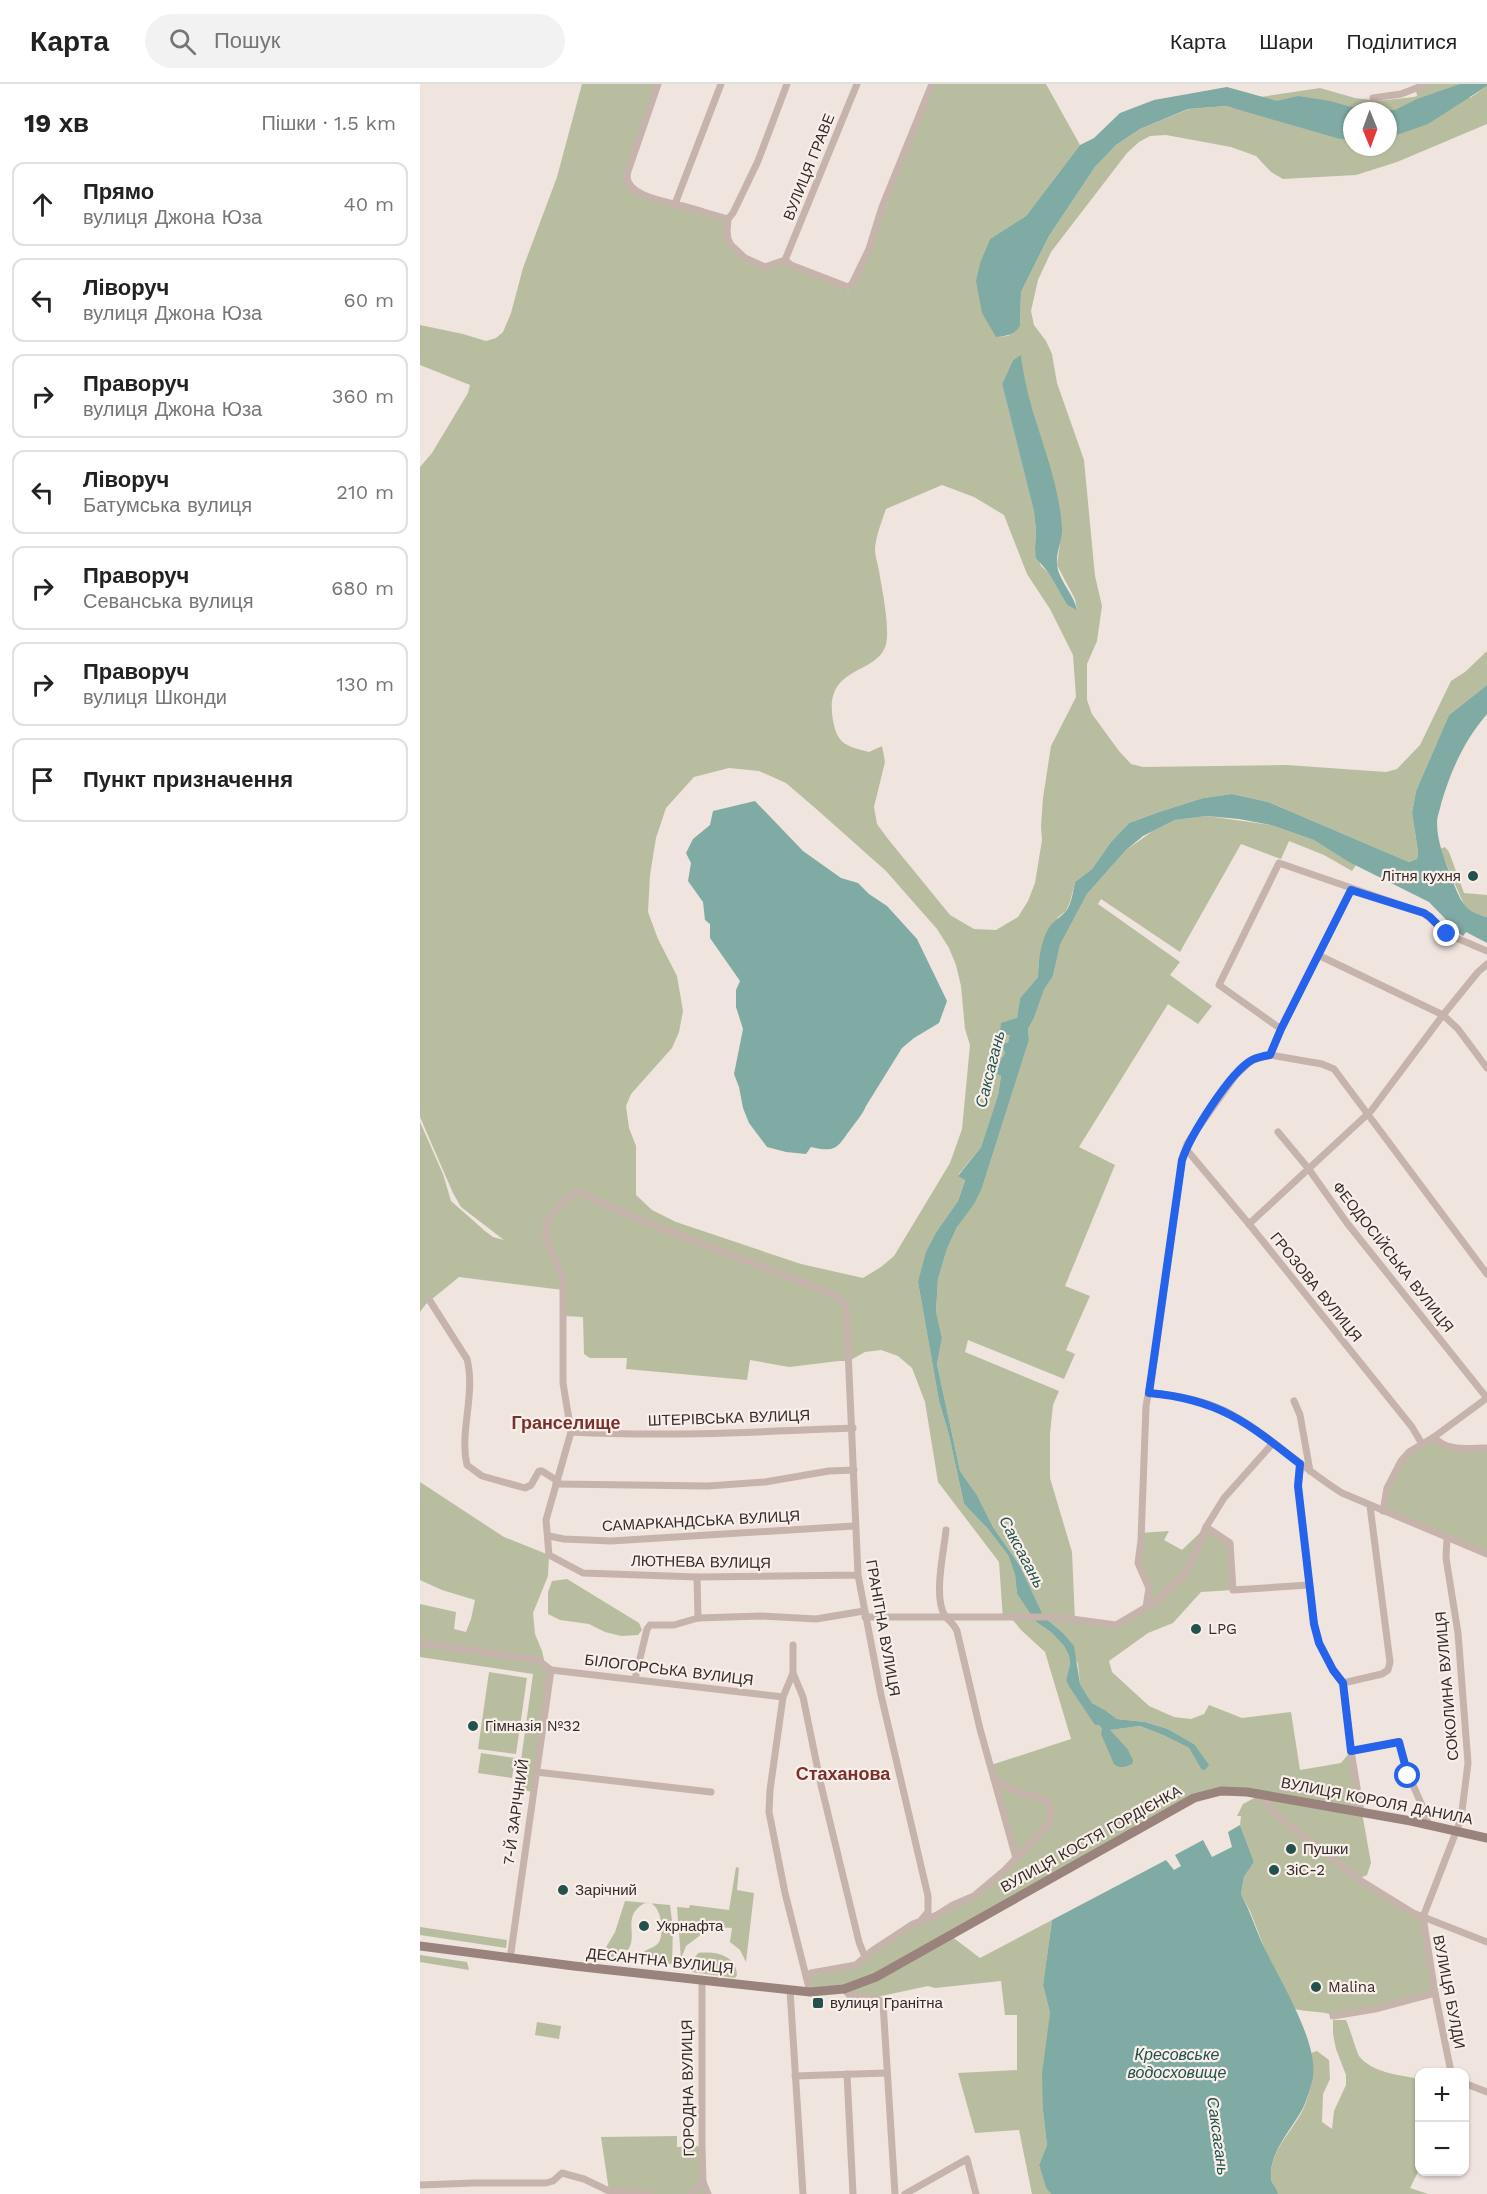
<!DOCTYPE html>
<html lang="uk">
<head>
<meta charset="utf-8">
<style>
	body { margin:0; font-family:"Work Sans",sans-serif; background:#f2f2f2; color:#222 }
	.controls { position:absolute; right:18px; bottom:18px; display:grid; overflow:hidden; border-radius:12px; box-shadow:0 2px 4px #0004 }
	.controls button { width:54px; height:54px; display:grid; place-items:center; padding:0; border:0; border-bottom:2px solid #e0e0e0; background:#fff; color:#222; font:30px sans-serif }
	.compass { position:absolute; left:923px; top:18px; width:54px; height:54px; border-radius:50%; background:#fff; box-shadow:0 2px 4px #0004; rotate:179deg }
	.stop { position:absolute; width:18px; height:18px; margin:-14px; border:4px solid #2563eb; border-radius:50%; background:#fff }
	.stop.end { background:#2563eb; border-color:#fff; box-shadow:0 2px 6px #0008 }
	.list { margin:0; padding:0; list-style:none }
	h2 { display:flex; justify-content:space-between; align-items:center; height:78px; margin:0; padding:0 24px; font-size:26px }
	h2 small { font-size:20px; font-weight:400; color:#767676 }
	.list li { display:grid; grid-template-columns:39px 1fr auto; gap:18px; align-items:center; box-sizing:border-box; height:84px; margin:0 12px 12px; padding:0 12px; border:2px solid #e0e0e0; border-radius:12px }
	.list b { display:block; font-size:22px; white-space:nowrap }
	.list p { margin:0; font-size:20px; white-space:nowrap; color:#767676 }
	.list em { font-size:20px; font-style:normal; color:#767676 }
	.icon { flex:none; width:33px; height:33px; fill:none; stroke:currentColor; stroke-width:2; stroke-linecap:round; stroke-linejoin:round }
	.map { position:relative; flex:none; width:1067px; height:2110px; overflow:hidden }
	header { display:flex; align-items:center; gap:36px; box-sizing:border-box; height:84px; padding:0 30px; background:#fff; border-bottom:2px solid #e0e0e0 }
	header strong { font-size:28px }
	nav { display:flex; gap:33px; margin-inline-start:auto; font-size:21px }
	.search { width:420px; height:54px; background:#f2f2f2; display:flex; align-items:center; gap:15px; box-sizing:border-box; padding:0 21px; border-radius:33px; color:#767676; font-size:22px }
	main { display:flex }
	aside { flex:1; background:#fff }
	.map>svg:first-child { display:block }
</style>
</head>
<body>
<header>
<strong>Карта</strong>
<div class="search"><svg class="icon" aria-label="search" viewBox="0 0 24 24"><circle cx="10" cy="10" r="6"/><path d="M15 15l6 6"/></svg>Пошук</div>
<nav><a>Карта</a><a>Шари</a><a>Поділитися</a></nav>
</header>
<main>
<aside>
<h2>19 хв<small>Пішки · 1.5 km</small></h2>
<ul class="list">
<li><svg class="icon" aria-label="ahead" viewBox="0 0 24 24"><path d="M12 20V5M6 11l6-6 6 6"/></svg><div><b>Прямо</b><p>вулиця Джона Юза</p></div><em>40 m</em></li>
<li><svg class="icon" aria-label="left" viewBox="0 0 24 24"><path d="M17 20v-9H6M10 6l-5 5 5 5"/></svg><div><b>Ліворуч</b><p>вулиця Джона Юза</p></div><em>60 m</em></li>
<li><svg class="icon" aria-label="right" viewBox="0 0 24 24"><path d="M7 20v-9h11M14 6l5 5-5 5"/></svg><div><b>Праворуч</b><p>вулиця Джона Юза</p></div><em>360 m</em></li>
<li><svg class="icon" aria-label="left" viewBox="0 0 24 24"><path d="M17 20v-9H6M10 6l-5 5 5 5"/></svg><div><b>Ліворуч</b><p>Батумська вулиця</p></div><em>210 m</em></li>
<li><svg class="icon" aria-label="right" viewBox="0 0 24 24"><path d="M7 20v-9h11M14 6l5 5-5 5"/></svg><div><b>Праворуч</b><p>Севанська вулиця</p></div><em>680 m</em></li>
<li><svg class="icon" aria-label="right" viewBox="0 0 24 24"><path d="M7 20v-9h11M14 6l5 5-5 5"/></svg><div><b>Праворуч</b><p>вулиця Шконди</p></div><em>130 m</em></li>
<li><svg class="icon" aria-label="arrive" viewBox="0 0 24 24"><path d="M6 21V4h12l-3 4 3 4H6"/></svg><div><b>Пункт призначення</b></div></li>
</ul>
</aside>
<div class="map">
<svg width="1067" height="2110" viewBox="0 0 1067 2110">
	<rect width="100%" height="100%" fill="#f0e4de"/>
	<!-- green -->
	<g fill="#b8bd9f" fill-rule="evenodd">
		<path d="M162 0H238L210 78 211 106 301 135 305 138C306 158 325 179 343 185L360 178 422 202 428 207 435 201 514 0H626L660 61 606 132 570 155 561 176 576 253 588 252 600 242 601 208 629 152 675 83 696 61 720 45 769 25 806 22 812 24 821 16 900 4 935 14 958 17 994 13 997 12 996 6 1008 0H1041L1050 14 1067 2V40L977 78 936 91 863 95 851 88 836 72 811 63 746 51 730 52 719 58 707 69 631 168 618 196 611 227 614 241 626 257 632 270 637 299 664 376 675 492 682 522 677 557 667 580V616L672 630 699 667 711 680 723 683 867 681 966 688 977 685 1000 661 1031 597 1045 588 1067 567V601L1029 631 996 707 992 729 998 767 997 775 989 778 848 718 812 710 783 714 739 728 709 739 691 758 672 785 655 798 650 818 646 827 638 833 618 881V893L600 914 597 934 588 959 579 958 585 969 573 988 581 992 578 1011 561 1063 538 1091 545 1095 538 1117 517 1147 498 1198 519 1317 529 1351 544 1420 568 1445 588 1471 595 1491 597 1510 615 1537 632 1549 644 1562 649 1572 650 1580 646 1596 648 1601 675 1640H679L682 1645 707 1664 689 1646 720 1642 743 1651 769 1664 781 1685 774 1660 748 1645 725 1638 697 1635 685 1626 672 1619 660 1600 658 1580 642 1548 624 1533 600 1482 573 1443 557 1411 540 1387 517 1280 522 1254 516 1229 518 1195 527 1165 537 1143 562 1104 609 956 608 945 614 934 624 906 633 892 640 861 667 810 706 766 733 747 755 736 787 732 851 741 894 756 936 781 932 787 904 771 869 757 861 775 821 760 760 868 681 815 678 820 760 878 750 891 792 922 778 940 748 920 659 1063 695 1081 645 1202 670 1212 646 1266 655 1270 644 1295 548 1256 545 1268 639 1307 633 1321 630 1350V1394L652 1468 655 1536 693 1541 725 1523 728 1513 720 1484V1449L749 1447 744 1456 762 1466 786 1443 810 1459 813 1506 781 1508 753 1539 728 1549 689 1577 692 1588 729 1622 754 1633 771 1635 784 1630 789 1621 822 1634 871 1628 880 1686 921 1679 931 1667 951 1779 947 1791 938 1795 1003 1833 1015 1909 912 1931C904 1927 886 1928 875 1925L846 1868 830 1827 821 1810 824 1793 834 1778 820 1741 821 1732H817L823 1720 840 1711 790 1709 531 1852 560 1874 632 1836 623 1901 630 1929 623 2027 627 2061 619 2081 626 2104 631 2110H612L599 2046 555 2049 538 1989 597 1986V1931H585L581 1897 515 1904 508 1902 452 1914 431 1913 424 1905 390 1908 387 1893 431 1883 468 1856 554 1812 596 1774 571 1681 651 1655 625 1568 601 1546 592 1535H583L579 1478 518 1398 505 1318 492 1284 478 1272 461 1266 445 1268 429 1277H419L369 1283 330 1276 327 1296 206 1285 207 1274H170L164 1270 163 1233 144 1232 143 1206 39 1193 6 1220 0 1228V1038L23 1090 31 1117 65 1147 73 1153 84 1156 41 1123 33 1109 0 1033V383L12 369 48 309 50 301 0 281V241L43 250 66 257 76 254 83 248 91 229 103 184 137 93ZM932 27H968V63H932ZM601 272 603 293 630 386 642 444 637 481 655 515 657 525 647 521 628 488 621 482 615 465 616 446 614 428 582 300 593 276ZM522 401 554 413 584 431 607 490 630 525 653 571 656 613 631 662 623 714 621 742 622 756 615 799 608 817 598 833 576 846 554 845 530 831 468 755 457 740 454 723 465 678 462 662 449 668C427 662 417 661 413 636 403 580 458 592 466 560 470 543 462 505 459 487 458 480 455 472 455 465 456 451 462 437 466 425ZM309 684 339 687 366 699 394 723 466 787 517 845 529 864 536 881 541 902 545 945 550 961 542 1045 530 1079 474 1172 461 1183 443 1194 381 1180 256 1138 232 1126 216 1111V1062L209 1044 206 1022 211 1010 252 964 259 948 263 927 257 892 238 855 228 828 230 791 236 754 246 724 274 693Z"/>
		<polygon points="1025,763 1029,768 1044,809 1067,811 1067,833 1054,830 1044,821 1020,765"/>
		<polygon points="1014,1353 1022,1361 1067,1364 1067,1470 963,1427 965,1412 981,1377"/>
		<polygon points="0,1398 84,1453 129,1471 128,1492 113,1529 115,1550 122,1567 125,1580 131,1586 113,1708 97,1705 113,1590 0,1573 0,1520 36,1528 34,1545 46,1548 51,1535 55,1516 22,1506 0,1496"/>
		<polygon points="147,1495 219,1539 222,1546 218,1551 201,1552 185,1548 169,1540 140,1536 128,1530 128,1508 132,1497"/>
		<polygon points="69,1588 107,1594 96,1670 58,1665"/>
		<polygon points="61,1669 95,1674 92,1694 58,1689"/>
		<polygon points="316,1783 319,1784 317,1806 334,1809 326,1878 320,1866 310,1858 312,1844 284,1842 282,1850 266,1862 261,1875 257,1823 269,1824 270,1821 309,1826"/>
		<path d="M205 1817 250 1821 253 1844 252 1880 222 1877 220 1874C223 1863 236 1866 240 1856 246 1841 236 1803 216 1826 206 1837 217 1854 208 1866L199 1865V1868L208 1869 205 1874 181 1872 195 1848Z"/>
		<polygon points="0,1843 87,1856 86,1864 0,1851"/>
		<path d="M278 1869C295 1867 316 1871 317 1891L315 1894 272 1888 268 1884Z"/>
		<polygon points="0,1871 47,1878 49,1886 0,1878"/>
		<path d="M913 1936H926C930 1945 936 1966 939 1972 952 1989 980 1991 999 1995V2086L990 2104 1008 2110H858C856 2104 851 2099 851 2093 850 2064 875 2046 885 2021 892 2003 893 1988 891 1969L897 1967 909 1976 910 1995 903 2010 902 2038 912 2045 914 2027 926 2001V1991L916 1965 913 1950Z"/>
		<polygon points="117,1938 141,1942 139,1955 115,1951"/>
		<polygon points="257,2052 257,2063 282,2062 283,2098 288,2110 229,2110 189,2107 181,2053"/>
	</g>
	<!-- water -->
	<g fill="#80aaa4">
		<path d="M1040 0H1067V2L1008 40 968 54V27H932V56L920 55 806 22 768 25 720 45 696 61 675 83 629 152 601 208 600 242C594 251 586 252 576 253L562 229 556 197 561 176 570 155 606 132 660 61 674 54 700 29 734 16 807 3 857 17 878 12 910 17 942 26H975L997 15Z"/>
		<path d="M601 271C607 329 638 384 642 443 643 455 636 467 637 480 638 496 654 510 657 526L647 521 628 488 616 474 615 465 616 446 614 428 582 300 593 276Z"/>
		<path d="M1067 601V630C1044 657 1031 686 1021 720 1020 726 1017 732 1017 738 1017 759 1025 776 1032 795 1040 816 1044 828 1067 833V859L1046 848 1043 852 1040 850 1009 818 929 778 894 756 851 741 819 735 787 732 755 736 723 752 706 766 667 810 640 861 633 892 624 906 614 934 608 945 609 956 562 1104 554 1120 537 1143 527 1165 518 1195 516 1228 522 1254 517 1280 540 1387 557 1411 573 1443 600 1482 624 1533 642 1548 654 1562 660 1600 672 1619 685 1626 697 1635 725 1638 748 1645 774 1660 789 1681 785 1686 781 1685 769 1664 743 1651 720 1642 690 1646 707 1664 713 1676 712 1680C705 1683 700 1685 694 1680L681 1650 682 1645 679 1641H675L648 1601 646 1596 650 1580 649 1572 644 1562 632 1549 615 1537 597 1510 595 1491 588 1471 568 1445 544 1420 529 1351 519 1317 498 1198 506 1168 517 1147 538 1117 545 1096 538 1092 561 1063 578 1011 581 992 573 988 585 969 579 958 588 959 590 951 580 950 581 939 597 934 600 914 618 893C618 878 621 855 630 842 635 836 642 832 647 826 652 818 653 807 655 798L672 785 691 758 709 739 739 728 783 714 812 710 848 718 989 778 997 775 998 767 992 729 996 707 1029 631Z"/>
		<path d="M335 717 383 767 421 794 438 799 449 810 467 822 497 855 527 917 519 939 494 954 482 964 446 1022C442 1031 438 1035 433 1042 418 1061 419 1070 391 1063L386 1070 366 1068 347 1063 329 1039 323 1024 319 1003 314 990 323 945 316 923V906L320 897 290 854V840L285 836 283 818 268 797 271 779 266 769 273 755 290 741 293 727Z"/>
		<path d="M820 1741 834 1778 824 1793 821 1810C831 1829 837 1850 847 1869 862 1900 898 1958 893 1993 891 2002 887 2016 883 2024 872 2045 849 2068 851 2094 851 2099 857 2104 858 2110H631L626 2104 619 2081 627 2061 623 2027 622 1990 630 1929 623 1901 632 1836 746 1776 754 1786 761 1782 755 1771 783 1756 792 1773 812 1763 808 1748Z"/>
	</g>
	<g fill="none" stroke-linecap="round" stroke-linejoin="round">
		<!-- minor -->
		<g stroke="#c6b3ab" stroke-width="7">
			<path d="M238 0 207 90C204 112 247 118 263 122 278 126 293 131 308 135L307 147 308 155 311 161 325 174 345 183 365 176 371 181 428 203 432 200 449 165 462 123 512 0"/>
			<polyline points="953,14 981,10 1007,0"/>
			<polyline points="255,120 301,0"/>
			<polyline points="308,135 313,129 338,77 367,0"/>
			<polyline points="365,176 437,0"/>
			<polyline points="898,871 1023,931 1038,945 1067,984"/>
			<polyline points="861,945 799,901 859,779 1004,829 1027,850 1067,867"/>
			<polyline points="850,971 902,980 914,985 1067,1190"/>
			<polyline points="858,1048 888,1084 927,1139 1067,1314"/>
			<polyline points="766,1065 829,1140 992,1343 1002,1360"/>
			<polyline points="829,1140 951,1027 1023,931 1058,888 1067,880"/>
			<path d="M10 1217 47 1275C56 1310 39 1348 47 1381L62 1392 105 1404 111 1401 119 1387H122L136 1396"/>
			<path d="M729 1309C755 1311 781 1315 805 1327 847 1348 881 1384 922 1409L1067 1470"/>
			<polyline points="874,1317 880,1331 890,1387"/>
			<path d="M151 1348C245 1353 339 1348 433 1344"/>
			<path d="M1014 1353C1026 1368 1049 1364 1067 1364"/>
			<polyline points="881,1380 878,1402 894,1540 899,1559 913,1586 923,1599 931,1667 941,1728"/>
			<polyline points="136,1400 288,1402 345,1398 409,1387 434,1386"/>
			<polyline points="963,1427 967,1404 981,1377 989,1368 1014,1353 1067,1314"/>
			<polyline points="786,1443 810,1459 813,1506 889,1501"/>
			<path d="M526 1446C524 1467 513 1513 525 1532 529 1537 534 1540 537 1547L560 1645 596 1774"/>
			<polyline points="129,1452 144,1455 191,1457 434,1442"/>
			<polyline points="1027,1454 1026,1474 1038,1549 1048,1679 1041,1735 1003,1833 1015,1909 1031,1988"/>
			<path d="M438 1491 277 1493 163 1489 129 1471 126 1436 151 1348 143 1299V1197C138 1170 111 1153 136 1125 142 1118 150 1111 159 1108L213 1133 415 1211 426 1221 438 1491 461 1611 508 1812V1828L502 1835"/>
			<polyline points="277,1493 278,1534"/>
			<polyline points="726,1523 729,1504 718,1479 721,1457 726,1322 735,1272 762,1076 767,1060 773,1051 816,991 832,976 850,971 861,945 931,806"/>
			<polyline points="445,1533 637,1533 696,1541 735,1518 763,1491 771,1479 786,1443 804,1414 853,1359"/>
			<polyline points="0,1559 118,1576 131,1586"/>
			<polyline points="373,1561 373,1589 383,1613 401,1701 439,1858 445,1873"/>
			<polyline points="131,1586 363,1613"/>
			<polyline points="373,1589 363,1613 350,1706 349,1728 365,1809 390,1908"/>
			<polyline points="215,1595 227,1545 230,1541 254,1541 278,1534 341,1532 396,1535 444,1527"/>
			<polyline points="923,1599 962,1590 968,1586 970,1578 950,1422"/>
			<polyline points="931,1667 979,1658 989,1692 1004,1726 1008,1740"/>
			<polyline points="116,1688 291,1708"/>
			<polyline points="841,1710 855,1730 938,1795 993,1829 1067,1858"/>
			<polyline points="90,1875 131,1586"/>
			<polyline points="387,1893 391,1889 436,1881 452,1867 493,1840 517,1831 533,1821 554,1812 585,1786 629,1739 631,1725 625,1716 590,1705 574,1694"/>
			<polyline points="282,1897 282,2062 283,2098 288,2110"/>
			<path d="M424 1905 431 1913C441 1914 456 1911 463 1919L475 2110"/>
			<polyline points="370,1906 383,2110"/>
			<polyline points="913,1932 955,1925 1015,1909"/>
			<polyline points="427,1990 433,2110"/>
			<polyline points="375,1992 467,1989"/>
			<polyline points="1044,1999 1067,2008"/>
			<polyline points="0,2101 53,2099 126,2099 133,2097 142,2089 164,2095 189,2107 229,2110"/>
			<polyline points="271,2110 283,2098"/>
			<polyline points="485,2110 547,2075 556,2110"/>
		</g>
		<!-- secondary -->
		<polyline stroke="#9a827d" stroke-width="9" points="0,1862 154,1882 390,1908 424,1905 456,1893 774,1714 801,1707 827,1708 991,1737 1067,1754"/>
	</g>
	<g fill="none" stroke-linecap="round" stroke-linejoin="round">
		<!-- route -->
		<path stroke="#2563eb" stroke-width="8" d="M988 1692 979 1658 931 1667 923 1599 913 1586 899 1559 894 1540 878 1402 880 1380C827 1338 798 1315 729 1309L762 1076C770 1052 810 988 832 976 838 973 844 972 850 971L861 945 931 806 1004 829 1010 833 1027 850"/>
	</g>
	<!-- markers -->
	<g fill="#23524d" stroke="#f8efea" stroke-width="2">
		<circle cx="1053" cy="792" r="6"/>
		<circle cx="776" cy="1545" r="6"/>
		<circle cx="53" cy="1642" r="6"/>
		<circle cx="871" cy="1765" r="6"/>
		<circle cx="854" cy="1786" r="6"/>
		<circle cx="143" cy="1806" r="6"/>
		<circle cx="224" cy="1842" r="6"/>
		<circle cx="896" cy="1903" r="6"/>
		<rect x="392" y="1913" width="12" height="12" rx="3"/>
	</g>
	<g text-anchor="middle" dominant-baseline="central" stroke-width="4.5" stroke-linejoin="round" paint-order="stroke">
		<!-- street labels -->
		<g font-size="15" fill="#352b29" stroke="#f8efea">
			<text transform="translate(389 83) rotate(-68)">ВУЛИЦЯ ГРАВЕ</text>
			<text transform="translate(973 1173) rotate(52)">ФЕОДОСІЙСЬКА ВУЛИЦЯ</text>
			<text transform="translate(896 1203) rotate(51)">ГРОЗОВА ВУЛИЦЯ</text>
			<text transform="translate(309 1334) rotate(-2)">ШТЕРІВСЬКА ВУЛИЦЯ</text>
			<text transform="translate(281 1437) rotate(-3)">САМАРКАНДСЬКА ВУЛИЦЯ</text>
			<text transform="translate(281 1478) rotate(1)">ЛЮТНЕВА ВУЛИЦЯ</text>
			<text transform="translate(463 1544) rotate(80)">ГРАНІТНА ВУЛИЦЯ</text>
			<text transform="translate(249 1586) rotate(7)">БІЛОГОРСЬКА ВУЛИЦЯ</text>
			<text transform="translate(1027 1602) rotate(-95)">СОКОЛИНА ВУЛИЦЯ</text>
			<text transform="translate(957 1717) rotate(11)">ВУЛИЦЯ КОРОЛЯ ДАНИЛА</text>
			<text transform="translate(96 1728) rotate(-82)">7-Й ЗАРІЧНИЙ</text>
			<text transform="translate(671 1755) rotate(-29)">ВУЛИЦЯ КОСТЯ ГОРДІЄНКА</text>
			<text transform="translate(240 1877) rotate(6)">ДЕСАНТНА ВУЛИЦЯ</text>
			<text transform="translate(1029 1908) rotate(79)">ВУЛИЦЯ БУЛДИ</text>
			<text transform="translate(268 2004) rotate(-91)">ГОРОДНА ВУЛИЦЯ</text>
		</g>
		<!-- poi labels -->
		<g font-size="15" fill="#352b29" stroke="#f8efea" text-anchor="start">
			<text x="1041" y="792" text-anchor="end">Літня кухня</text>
			<text x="788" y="1545">LPG</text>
			<text x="65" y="1642">Гімназія №32</text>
			<text x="883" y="1765">Пушки</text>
			<text x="866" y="1786">ЗіС-2</text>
			<text x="155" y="1806">Зарічний</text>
			<text x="236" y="1842">Укрнафта</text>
			<text x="908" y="1903">Malina</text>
			<text x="410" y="1919">вулиця Гранітна</text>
		</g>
		<!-- water labels -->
		<g font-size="16" font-style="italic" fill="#23524d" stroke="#f8efea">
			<text transform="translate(570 985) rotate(-76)">Саксагань</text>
			<text transform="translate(602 1468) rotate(62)">Саксагань</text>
			<text x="757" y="1970">Кресовське<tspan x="757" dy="18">водосховище</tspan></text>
			<text transform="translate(798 2052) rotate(82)">Саксагань</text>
		</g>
		<!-- quarter labels -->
		<g font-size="18" font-weight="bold" fill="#7b312b" stroke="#f8efea">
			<text x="146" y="1338">Гранселище</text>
			<text x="423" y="1689">Стаханова</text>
		</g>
	</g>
</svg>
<div class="controls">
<button>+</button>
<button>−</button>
</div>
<svg class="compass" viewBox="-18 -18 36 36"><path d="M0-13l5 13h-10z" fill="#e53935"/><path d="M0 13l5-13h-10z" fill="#767676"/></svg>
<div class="stop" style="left:988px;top:1692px"></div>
<div class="stop end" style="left:1027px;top:850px"></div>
</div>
</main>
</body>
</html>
